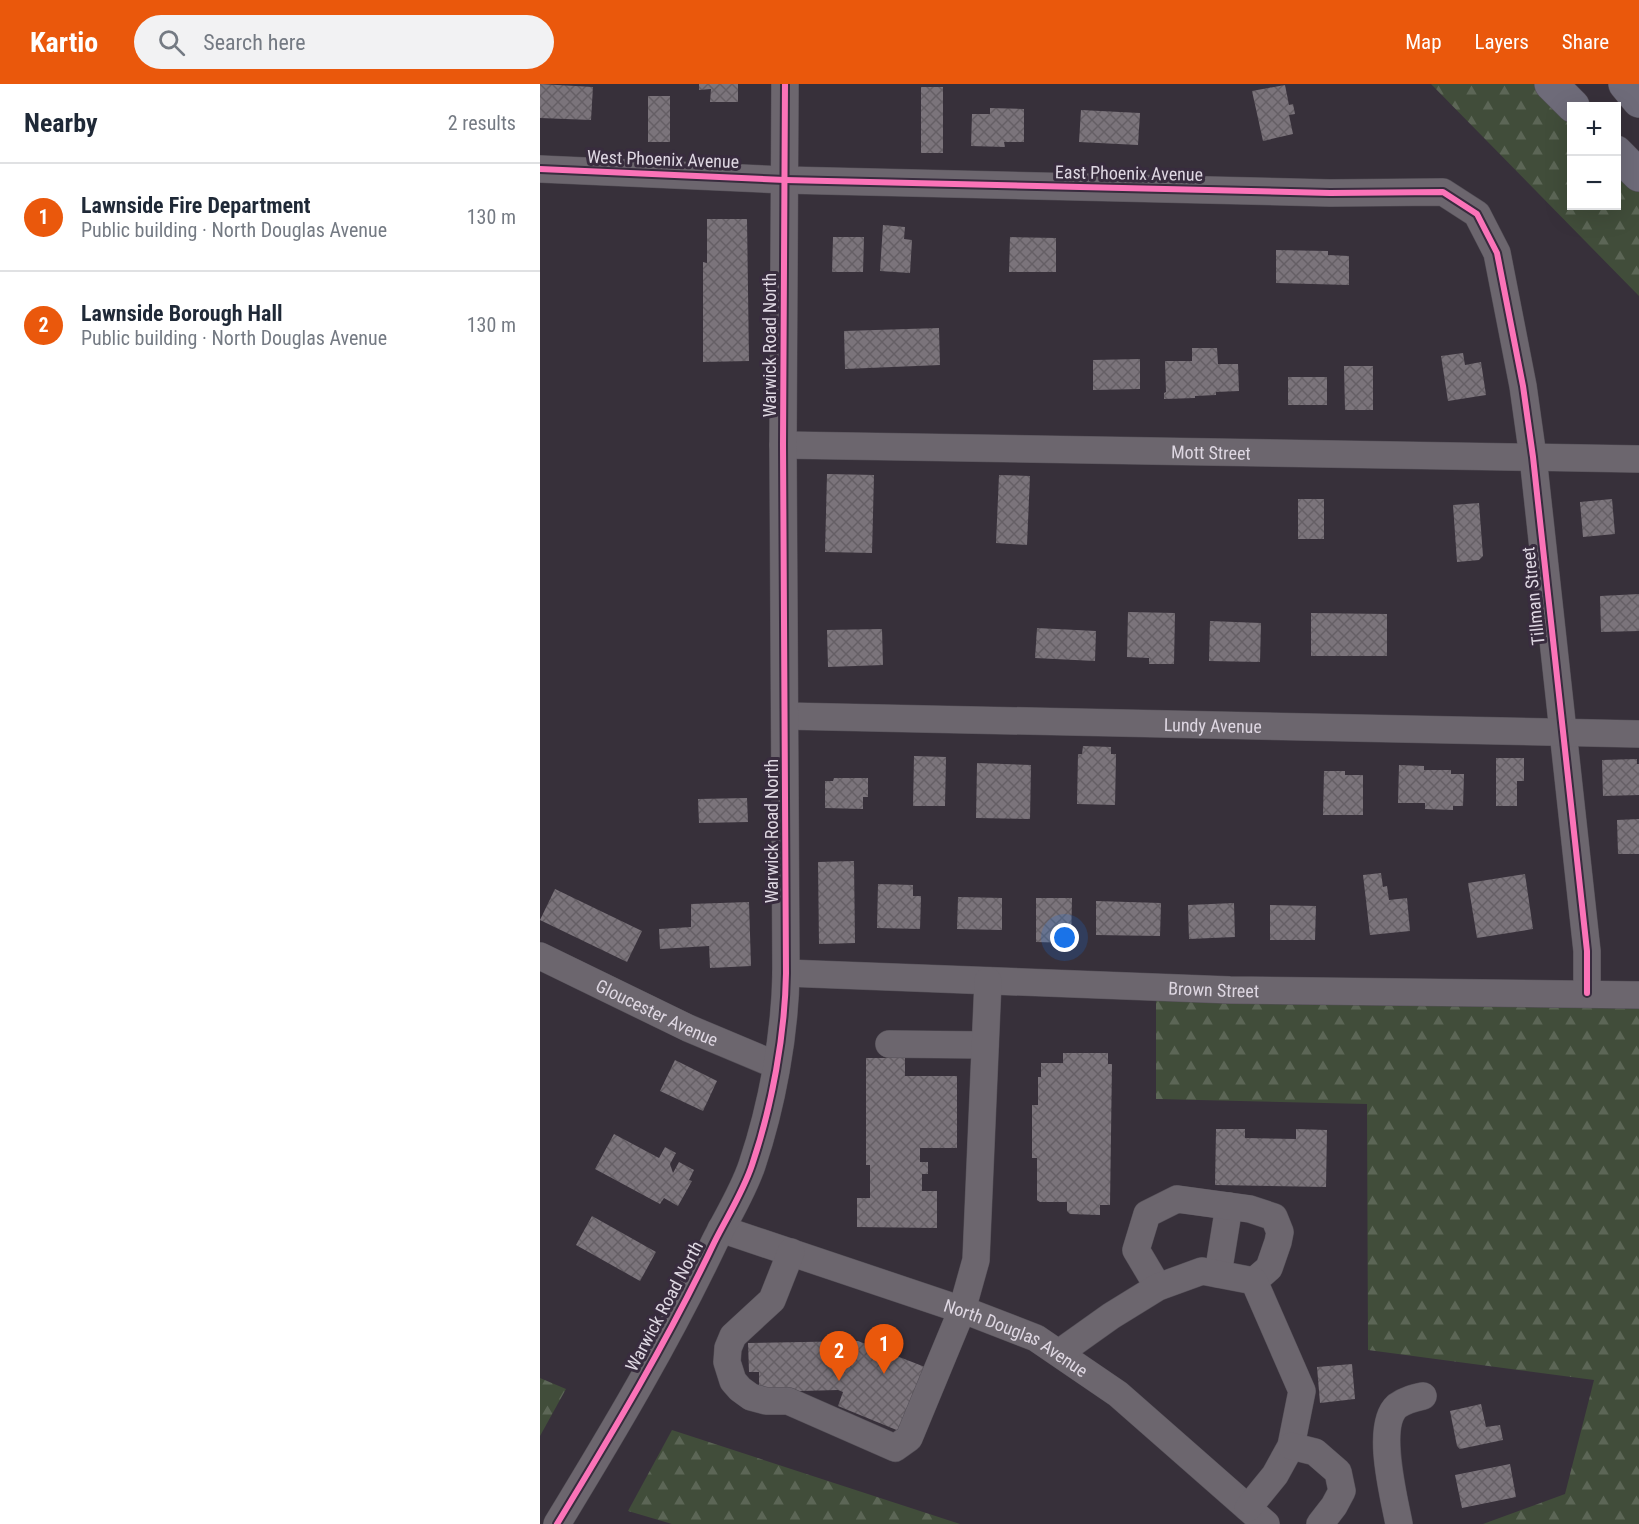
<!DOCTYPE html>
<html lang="en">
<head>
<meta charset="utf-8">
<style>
	body { margin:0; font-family:"Roboto Condensed",sans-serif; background:#f2f2f3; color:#1f2937 }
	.controls { position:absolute; right:18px; top:18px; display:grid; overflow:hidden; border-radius:0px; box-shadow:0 6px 24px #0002 }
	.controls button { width:54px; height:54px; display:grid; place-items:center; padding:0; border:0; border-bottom:2px solid #e0e1e3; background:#fff; color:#1f2937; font:30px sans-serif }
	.you { position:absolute; left:525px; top:854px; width:21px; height:21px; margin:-15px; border:4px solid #fff; border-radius:50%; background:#1a73e8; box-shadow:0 0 0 9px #1a73e833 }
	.badge { display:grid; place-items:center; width:39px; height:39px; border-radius:50%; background:#ea580c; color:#fff; font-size:20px; font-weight:700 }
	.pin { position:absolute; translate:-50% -50px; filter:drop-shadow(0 2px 3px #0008) }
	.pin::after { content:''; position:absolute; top:32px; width:21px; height:18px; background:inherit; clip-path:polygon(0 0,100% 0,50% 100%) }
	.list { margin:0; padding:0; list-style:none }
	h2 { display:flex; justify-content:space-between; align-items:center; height:78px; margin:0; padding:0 24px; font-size:26px }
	h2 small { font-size:20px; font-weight:400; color:#747a83 }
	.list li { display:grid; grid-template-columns:39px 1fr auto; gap:18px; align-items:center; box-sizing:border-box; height:108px; padding:0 24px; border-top:2px solid #e0e1e3 }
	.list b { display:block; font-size:22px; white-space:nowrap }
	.list p { margin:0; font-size:20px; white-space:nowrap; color:#747a83 }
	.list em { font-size:20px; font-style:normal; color:#747a83 }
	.icon { flex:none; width:33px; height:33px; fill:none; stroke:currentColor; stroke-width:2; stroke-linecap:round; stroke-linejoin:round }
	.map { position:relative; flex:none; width:1099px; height:1440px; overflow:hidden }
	header { display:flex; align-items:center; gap:36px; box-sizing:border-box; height:84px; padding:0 30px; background:#ea580c; color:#fff }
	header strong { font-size:28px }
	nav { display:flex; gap:33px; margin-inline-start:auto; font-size:21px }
	.search { width:420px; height:54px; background:#f2f2f3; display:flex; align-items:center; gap:15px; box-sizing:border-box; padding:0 21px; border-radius:33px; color:#747a83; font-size:22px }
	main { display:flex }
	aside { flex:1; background:#fff }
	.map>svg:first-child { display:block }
</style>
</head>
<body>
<header>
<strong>Kartio</strong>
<div class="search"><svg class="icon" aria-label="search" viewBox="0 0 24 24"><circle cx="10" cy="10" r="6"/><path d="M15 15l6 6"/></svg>Search here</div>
<nav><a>Map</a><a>Layers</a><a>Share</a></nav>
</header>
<main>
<aside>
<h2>Nearby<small>2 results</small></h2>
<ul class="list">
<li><span class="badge">1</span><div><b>Lawnside Fire Department</b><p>Public building · North Douglas Avenue</p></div><em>130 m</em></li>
<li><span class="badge">2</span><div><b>Lawnside Borough Hall</b><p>Public building · North Douglas Avenue</p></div><em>130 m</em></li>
</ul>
</aside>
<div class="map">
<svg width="1099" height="1440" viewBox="0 0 1099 1440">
	<defs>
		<pattern id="forest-firs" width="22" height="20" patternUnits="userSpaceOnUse" patternTransform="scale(1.5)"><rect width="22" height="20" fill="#414d3a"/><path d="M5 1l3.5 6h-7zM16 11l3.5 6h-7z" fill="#5c6656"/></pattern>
		<pattern id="building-cross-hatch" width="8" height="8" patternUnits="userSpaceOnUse" patternTransform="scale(1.5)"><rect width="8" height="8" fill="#7b747b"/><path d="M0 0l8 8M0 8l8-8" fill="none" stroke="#655f65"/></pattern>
	</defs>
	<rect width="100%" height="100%" fill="#37303a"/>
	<!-- forest -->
	<g fill="url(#forest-firs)">
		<polygon points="891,0 1025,0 1032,22 1032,122 1076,122 1077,62 1099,88 1099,212"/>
		<polygon points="616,913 1099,913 1099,1440 943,1440 1025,1410 1054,1296 828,1266 827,1020 616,1015"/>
		<polygon points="0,1294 26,1305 0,1352"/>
		<polygon points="132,1346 420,1440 132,1440 88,1427"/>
	</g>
	<!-- building -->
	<g fill="url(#building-cross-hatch)">
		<polygon points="0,0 53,3 51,36 0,34"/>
		<polygon points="159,0 198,0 198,18 170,18 171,5 159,6"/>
		<polygon points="745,1 749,21 753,20 755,30 749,31 753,50 723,57 712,7"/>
		<rect x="381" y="3" width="22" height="66"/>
		<rect x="108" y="12" width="22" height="46"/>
		<polygon points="450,24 484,25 484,58 464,58 465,63 431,62 432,30 450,30"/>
		<polygon points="541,26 600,29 598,61 539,58"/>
		<polygon points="167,135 207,135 209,277 163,278 163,178 167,179"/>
		<polygon points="343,141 365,143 364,155 372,156 370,189 340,187"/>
		<polygon points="293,153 324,153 323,188 292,188"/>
		<polygon points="470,153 516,154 516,188 469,188"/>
		<polygon points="736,166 788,167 788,171 809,172 809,201 736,199"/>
		<polygon points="399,244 400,281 305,285 304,247"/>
		<polygon points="652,264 677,264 678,280 698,280 699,307 676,308 676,311 655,312 655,314 624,315 624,309 626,308 625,277 652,277"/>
		<polygon points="923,269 925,281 941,278 946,311 908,317 901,272"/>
		<polygon points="600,275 600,305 553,306 553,276"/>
		<polygon points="804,282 833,282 833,326 805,326"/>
		<rect x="748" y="293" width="39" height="28"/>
		<polygon points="287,390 334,391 332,469 285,468"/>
		<polygon points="459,391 490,392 487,461 456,459"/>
		<rect x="758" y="415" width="26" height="40"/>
		<polygon points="1072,415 1075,450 1043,453 1040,418"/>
		<polygon points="939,419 943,472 939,476 917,478 913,421"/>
		<polygon points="1099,510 1099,547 1061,548 1060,512"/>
		<polygon points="588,528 635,529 634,580 609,580 609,574 587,573"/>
		<polygon points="771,529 847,530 847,572 771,572"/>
		<polygon points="670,537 721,539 720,578 669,577"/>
		<polygon points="497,544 556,547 555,577 495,574"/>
		<polygon points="342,545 343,581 288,583 287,546"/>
		<polygon points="543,662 571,663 571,670 576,670 575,721 537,720 538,670 542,670"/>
		<polygon points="374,672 406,673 405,722 373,722"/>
		<polygon points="956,674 984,674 984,697 977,697 977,722 956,722"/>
		<polygon points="1097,675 1097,680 1099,680 1099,711 1063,712 1062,676"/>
		<polygon points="437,679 491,681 490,735 436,734"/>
		<polygon points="859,681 884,682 884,686 911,686 911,690 924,690 923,722 913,722 913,726 885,725 885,719 858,719"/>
		<polygon points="784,687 805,687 805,691 823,691 823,731 783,731"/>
		<polygon points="294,694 328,694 328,713 323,713 323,725 285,724 285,697 293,697"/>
		<polygon points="207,714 208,738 159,739 158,715"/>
		<polygon points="1099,735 1099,770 1078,770 1077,736"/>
		<polygon points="314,777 315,859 279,860 278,778"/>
		<polygon points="841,789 843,803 847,802 849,816 867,814 870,847 830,851 823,791"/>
		<polygon points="985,790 993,845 937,854 928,799"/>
		<polygon points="338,800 373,801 373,812 381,812 380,845 337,844"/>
		<polygon points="15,805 102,847 87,878 0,836"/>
		<polygon points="418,813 462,814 462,846 417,845"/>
		<polygon points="496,814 532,814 531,859 496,858"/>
		<polygon points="556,817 621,819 620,852 556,851"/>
		<polygon points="209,818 211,882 170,884 169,862 120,865 119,845 151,843 151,820"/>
		<polygon points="694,819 695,853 649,855 648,821"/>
		<polygon points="730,821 776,822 775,856 730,856"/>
		<polygon points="523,969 568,969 568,980 572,980 570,1121 560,1121 560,1131 530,1130 527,1127 527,1118 500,1118 497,1116 497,1074 492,1074 492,1021 498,1021 498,993 501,993 501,979 523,979"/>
		<polygon points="326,974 365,974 365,992 417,992 417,1064 380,1064 380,1078 388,1078 388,1090 382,1090 382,1107 397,1107 397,1144 317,1143 317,1114 330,1114 330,1081 326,1081"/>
		<polygon points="135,976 177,997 163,1027 120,1007"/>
		<polygon points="676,1045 705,1045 705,1054 756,1055 756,1045 787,1046 786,1103 675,1101"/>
		<polygon points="74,1050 119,1074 125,1063 136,1069 130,1080 133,1089 139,1078 154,1086 149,1096 152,1097 138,1122 124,1114 120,1120 55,1085"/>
		<polygon points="52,1132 116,1168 100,1197 36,1161"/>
		<polygon points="318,1257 385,1283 359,1347 298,1322 303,1308 298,1306 219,1308 219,1288 209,1288 208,1259"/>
		<polygon points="812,1280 815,1315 780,1319 777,1283"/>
		<polygon points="941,1320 946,1343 960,1341 963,1356 920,1365 917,1362 910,1327"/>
		<polygon points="970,1380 976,1413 922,1424 915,1391"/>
	</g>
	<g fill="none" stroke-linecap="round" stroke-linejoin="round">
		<!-- minor casing -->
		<g stroke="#544f57" stroke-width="28">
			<g id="minor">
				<polyline points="0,85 245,96 790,109 903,108 937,130 957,169 983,302 993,373 1047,867 1047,909"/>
				<path id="s1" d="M243 361 1099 375"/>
				<path id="s2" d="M245 632 1099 650"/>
				<path id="s3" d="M0 872 148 944 236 981"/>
				<path id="s4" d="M246 889 690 906 1099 911"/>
				<polyline points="349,960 445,961"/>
				<path id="s5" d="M181 1145 434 1230 496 1254 578 1310 726 1440"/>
				<polyline points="251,1168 232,1216 193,1252 188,1264 187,1278 193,1297 200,1305 211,1313 226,1317 248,1317 355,1364 369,1354 422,1226 436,1176 448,897"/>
				<polyline points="678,1190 689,1122"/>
				<polyline points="618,1203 596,1166 607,1130 637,1115 710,1125 734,1133 740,1148 738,1158 729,1184 714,1197"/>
				<polyline points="519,1269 571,1232 618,1203 662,1187 714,1197 762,1307 751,1362 735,1391 708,1424"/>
				<polyline points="751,1362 775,1368 798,1388 802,1407 794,1422 780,1440"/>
				<path d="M17 1440C73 1348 128 1256 174 1159 187 1133 203 1108 212 1081 232 1022 245 951 246 889L243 361 245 0"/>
				<path d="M859 1440C854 1413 835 1342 857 1322 865 1316 874 1314 883 1312"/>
			</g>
		</g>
		<!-- highway casing -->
		<g stroke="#544f57" stroke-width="34">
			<g id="highway">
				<polyline points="1011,0 1033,22"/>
				<polyline points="1085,0 1099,17"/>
				<polyline points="1076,68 1099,91"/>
			</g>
		</g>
		<!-- minor -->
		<use href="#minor" stroke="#6c666e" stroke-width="27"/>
		<!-- highway -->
		<use href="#highway" stroke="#6e6b79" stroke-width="33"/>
		<!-- cycleway casing -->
		<g stroke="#382c3e" stroke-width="10">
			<g id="cycleway">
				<polyline points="0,85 245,96 790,109 903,108 937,130 957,169 983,302 993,373 1047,867 1047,909"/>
				<path d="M17 1440C73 1348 128 1256 174 1159 187 1133 203 1108 212 1081 232 1022 245 951 246 889L243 361 245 0"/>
			</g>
		</g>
		<!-- cycleway -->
		<use href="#cycleway" stroke="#fb73b8" stroke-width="6"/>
	</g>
	<g text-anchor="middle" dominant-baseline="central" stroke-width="6" stroke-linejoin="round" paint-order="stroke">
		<!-- street labels -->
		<g font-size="18" fill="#ded7e2" stroke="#382c3e">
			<text transform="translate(123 75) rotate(2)">West Phoenix Avenue</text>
			<text transform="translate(589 89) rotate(1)">East Phoenix Avenue</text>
			<text transform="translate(229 261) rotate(-90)">Warwick Road North</text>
			<text stroke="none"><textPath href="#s1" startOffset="428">Mott Street</textPath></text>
			<text transform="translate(993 512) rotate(-96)">Tillman Street</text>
			<text stroke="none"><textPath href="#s2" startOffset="428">Lundy Avenue</textPath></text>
			<text transform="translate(231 747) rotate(-90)">Warwick Road North</text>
			<text stroke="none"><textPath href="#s4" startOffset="428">Brown Street</textPath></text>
			<text stroke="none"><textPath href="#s3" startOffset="130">Gloucester Avenue</textPath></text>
			<text transform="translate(124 1222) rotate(-62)">Warwick Road North</text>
			<text stroke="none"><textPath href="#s5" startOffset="315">North Douglas Avenue</textPath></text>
		</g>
	</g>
</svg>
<div class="controls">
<button>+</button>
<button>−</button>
</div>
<div class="you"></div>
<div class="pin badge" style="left:344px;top:1290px">1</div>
<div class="pin badge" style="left:299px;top:1297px">2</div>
</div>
</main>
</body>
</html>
